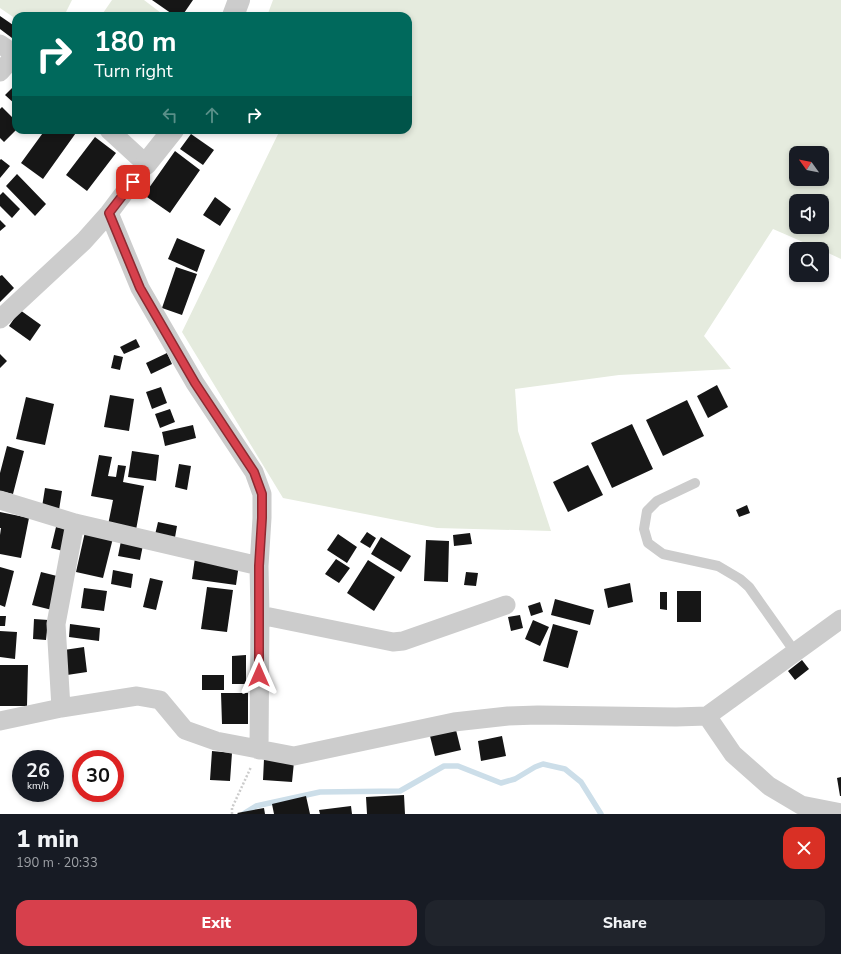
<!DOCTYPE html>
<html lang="en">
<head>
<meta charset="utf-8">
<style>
	:root { --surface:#171b24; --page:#20242c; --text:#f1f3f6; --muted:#9ea1a6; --accent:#d7404c }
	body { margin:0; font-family:"Nunito Sans",sans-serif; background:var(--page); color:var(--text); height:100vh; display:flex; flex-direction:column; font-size:15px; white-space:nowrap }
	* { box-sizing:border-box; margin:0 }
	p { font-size:13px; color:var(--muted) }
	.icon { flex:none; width:22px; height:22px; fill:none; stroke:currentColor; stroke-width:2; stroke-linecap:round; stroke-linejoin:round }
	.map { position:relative; height:814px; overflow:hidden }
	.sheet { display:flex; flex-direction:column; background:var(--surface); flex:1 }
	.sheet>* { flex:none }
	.guide { position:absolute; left:12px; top:12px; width:400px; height:122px; border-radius:12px; box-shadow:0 2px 6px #0003; background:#00695c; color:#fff; overflow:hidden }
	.needle { width:26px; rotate:303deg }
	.controls { position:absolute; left:789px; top:146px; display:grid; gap:8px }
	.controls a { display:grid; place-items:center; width:40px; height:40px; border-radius:8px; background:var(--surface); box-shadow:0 2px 6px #0003; font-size:20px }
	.speed { position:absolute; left:12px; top:750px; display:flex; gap:8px; font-size:20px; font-weight:700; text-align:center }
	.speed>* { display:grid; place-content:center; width:52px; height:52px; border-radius:50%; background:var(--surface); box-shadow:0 2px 6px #0003; line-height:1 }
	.speed small { font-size:10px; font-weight:400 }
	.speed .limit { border:6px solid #d22; background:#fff; color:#111 }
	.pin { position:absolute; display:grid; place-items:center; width:34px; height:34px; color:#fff; margin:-17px; border-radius:8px; box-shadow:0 2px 6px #0006 }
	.me { position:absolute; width:44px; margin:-22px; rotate:0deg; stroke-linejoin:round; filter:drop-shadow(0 0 3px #0008) }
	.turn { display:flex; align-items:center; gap:14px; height:84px; padding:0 16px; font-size:18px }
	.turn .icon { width:52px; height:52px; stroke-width:2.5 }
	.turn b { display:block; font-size:28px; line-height:34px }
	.lanes { display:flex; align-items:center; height:38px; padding:0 16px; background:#0003; justify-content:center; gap:20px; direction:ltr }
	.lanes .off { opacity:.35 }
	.round { display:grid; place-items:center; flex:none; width:42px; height:42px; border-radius:12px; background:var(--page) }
	.summary { display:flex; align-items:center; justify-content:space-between; height:68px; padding:0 16px }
	h1 { font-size:24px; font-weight:800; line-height:30px }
	.button { display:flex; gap:8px; margin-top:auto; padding:8px 16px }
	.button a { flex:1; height:46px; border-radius:12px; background:var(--accent); color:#fff; font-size:16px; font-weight:800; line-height:46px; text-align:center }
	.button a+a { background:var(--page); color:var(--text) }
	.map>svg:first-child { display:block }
	.green { fill:#e5ebde; fill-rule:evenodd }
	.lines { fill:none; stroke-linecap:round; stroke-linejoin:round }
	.stream { stroke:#ccdee9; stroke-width:5.5 }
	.building { fill:#161616 }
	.path { stroke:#ccc; stroke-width:2.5; stroke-dasharray:2 2; stroke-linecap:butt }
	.service { stroke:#ccc; stroke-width:10 }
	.minor { stroke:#ccc; stroke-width:19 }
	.tertiary { stroke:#ccc; stroke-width:22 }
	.route-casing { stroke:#8c2a31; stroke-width:10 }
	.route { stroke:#d7404c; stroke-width:7 }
</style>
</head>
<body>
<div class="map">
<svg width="841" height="814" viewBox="0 0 841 814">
	<rect width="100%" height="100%" fill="#fff"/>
	<path class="green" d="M 0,0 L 72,0 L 64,16 L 16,16 L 16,19 L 0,8 Z
		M 112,0 L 144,0 L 165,16 L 101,16 Z
		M 273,0 L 841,0 L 841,259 L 822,250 L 822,249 L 819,249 L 773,229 L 704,336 L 731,369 L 619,375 L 515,389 L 518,431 L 551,531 L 437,528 L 283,498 L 182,332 L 280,130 L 408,130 L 408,16 L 267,16 ZM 796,153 L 822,153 L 822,179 L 796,179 ZM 796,201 L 822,201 L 822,227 L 796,227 Z"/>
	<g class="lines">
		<path class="stream" d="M 243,814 L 256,806 L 320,792 L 400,791 L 444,766 L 458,766 L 501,783 L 515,779 L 535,767 L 543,764 L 565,769 L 581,782 L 601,814"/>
	</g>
	<path class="building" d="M 152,0 L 193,0 L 182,16 L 175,16 Z
		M 0,16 L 16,27 L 16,41 L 0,29 Z
		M 16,84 L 16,105 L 5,95 Z
		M 2,107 L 16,121 L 16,130 L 4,142 L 0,138 L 0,109 Z
		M 45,130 L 78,130 L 43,179 L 21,163 Z
		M 191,134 L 214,150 L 203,165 L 180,149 Z
		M 95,137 L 116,153 L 87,191 L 66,175 Z
		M 175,151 L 200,170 L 170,213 L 144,195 Z
		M 1,159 L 10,166 L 0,178 L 0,160 Z
		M 17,174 L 46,204 L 35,216 L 6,186 Z
		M 3,192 L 20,209 L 12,218 L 0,206 L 0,195 Z
		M 215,197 L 231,209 L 220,226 L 203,215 Z
		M 0,220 L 6,226 L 0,231 Z
		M 177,238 L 205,250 L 197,272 L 168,259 Z
		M 176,267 L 197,274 L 182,315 L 162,308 Z
		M 2,275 L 14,288 L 0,302 L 0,276 Z
		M 20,310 L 41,325 L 30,341 L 9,326 Z
		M 136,339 L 140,347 L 124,354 L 120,347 Z
		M 167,353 L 172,364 L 151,374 L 146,363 Z
		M 0,354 L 7,361 L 0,368 Z
		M 114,355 L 123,357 L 120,370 L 111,368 Z
		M 717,385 L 728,407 L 708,418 L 697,396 Z
		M 161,387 L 167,403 L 152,409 L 146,392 Z
		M 110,395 L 134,399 L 129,431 L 104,427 Z
		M 26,397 L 54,404 L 45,445 L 16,439 Z
		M 687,400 L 704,436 L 663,456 L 646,420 Z
		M 170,409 L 175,422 L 160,428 L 155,414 Z
		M 632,424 L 653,469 L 612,488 L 591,443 Z
		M 193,425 L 196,438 L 165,446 L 162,432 Z
		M 7,446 L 24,451 L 13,494 L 0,491 L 0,473 Z
		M 132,451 L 159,455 L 156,481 L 128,477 Z
		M 99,455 L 112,457 L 108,476 L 116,477 L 118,465 L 126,466 L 123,482 L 144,486 L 136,530 L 108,525 L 113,500 L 91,496 Z
		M 179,464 L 191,466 L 187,490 L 175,487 Z
		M 588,465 L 603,495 L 568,512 L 553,482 Z
		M 45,488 L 62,491 L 59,510 L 42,507 Z
		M 747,505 L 750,513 L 739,517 L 736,510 Z
		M 0,512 L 29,518 L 21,558 L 0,554 L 0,535 L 1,528 L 0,528 Z
		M 158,522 L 177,526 L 174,543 L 154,539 Z
		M 56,527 L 68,529 L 63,551 L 51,548 Z
		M 85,532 L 113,538 L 103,578 L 76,572 Z
		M 367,532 L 376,538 L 370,548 L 360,542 Z
		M 470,533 L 472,544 L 454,546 L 453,535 Z
		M 338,534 L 357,547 L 347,563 L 327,550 Z
		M 381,537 L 411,556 L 401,572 L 371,554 Z
		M 426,540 L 449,541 L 448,582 L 424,581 Z
		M 121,541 L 143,545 L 140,560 L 118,556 Z
		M 195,558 L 239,564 L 236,585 L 192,579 Z
		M 336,559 L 350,568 L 339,583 L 325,574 Z
		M 368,560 L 395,577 L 374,611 L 347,593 Z
		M 0,567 L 14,571 L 5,607 L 0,605 Z
		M 113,570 L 133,574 L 131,588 L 111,584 Z
		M 41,572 L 61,577 L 52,610 L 32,605 Z
		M 466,572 L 478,573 L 476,586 L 464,585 Z
		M 150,578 L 163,581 L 156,610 L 143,607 Z
		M 630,583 L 633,602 L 608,608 L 604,589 Z
		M 207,587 L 233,590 L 227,632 L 201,629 Z
		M 84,588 L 107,591 L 104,611 L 81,608 Z
		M 677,591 L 701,591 L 701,622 L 677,622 Z
		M 660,592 L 667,592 L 667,610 L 660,609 Z
		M 555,599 L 594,610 L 590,625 L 551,615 Z
		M 540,602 L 543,612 L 531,616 L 528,606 Z
		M 520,615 L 523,628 L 511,631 L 508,617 Z
		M 0,616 L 6,616 L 5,626 L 0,626 Z
		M 34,619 L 48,620 L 46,640 L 33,639 Z
		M 533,620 L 549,627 L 540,646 L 525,639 Z
		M 70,624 L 100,628 L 99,641 L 69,637 Z
		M 553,624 L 578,631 L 568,668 L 543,661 Z
		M 0,631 L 17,632 L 15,659 L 0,657 Z
		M 84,647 L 87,672 L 67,675 L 64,650 Z
		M 246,655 L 246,684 L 232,684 L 232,656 Z
		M 802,660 L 809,669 L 795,680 L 788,671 Z
		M 0,665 L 28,665 L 27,706 L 0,706 Z
		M 202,675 L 224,675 L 224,690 L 202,690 Z
		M 221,693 L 248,693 L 248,724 L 222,724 Z
		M 456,730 L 461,750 L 435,756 L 430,736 Z
		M 502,736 L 506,756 L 481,761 L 478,741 Z
		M 212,751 L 232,753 L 230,781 L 210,780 Z
		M 264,759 L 294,762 L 292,782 L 263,780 Z
		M 841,777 L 841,796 L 840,796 L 837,778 Z
		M 404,795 L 405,814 L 367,814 L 366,797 Z
		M 306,796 L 310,814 L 274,814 L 272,804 Z
		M 351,806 L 352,814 L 320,814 L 319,810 Z
		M 264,808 L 265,814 L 238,814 L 237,813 Z"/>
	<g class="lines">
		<path class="path" d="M 232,814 L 232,808 L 251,767"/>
		<path class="service" d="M 695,483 L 657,501 L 647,511 L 644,529 L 648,543 L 663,554 L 718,566 L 740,579 L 749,587 L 795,652"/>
		<path class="minor" d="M 0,44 L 16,55
			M 0,72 L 15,55
			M 109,213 L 140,288 L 195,383 L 254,472 L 262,494 L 262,518 L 259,566 L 260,615 L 259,750
			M 0,319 L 84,241 L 109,213 L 146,164 L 109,130
			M 0,500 L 75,523 L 259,566
			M 260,615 L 393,642 L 403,641 L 506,605
			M 61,708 L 56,624 L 75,523
			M 707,716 L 733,754 L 769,786 L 801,805 L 841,813
			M 0,721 L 61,708 L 137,696 L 160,700 L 185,730 L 216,741 L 294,756 L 454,722 L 508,716 L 538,715 L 676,717 L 707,716 L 841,619"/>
		<path class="tertiary" d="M 233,16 L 239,0
			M 146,164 L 173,130"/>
	</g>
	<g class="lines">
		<defs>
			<path id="route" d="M 133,182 L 109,213 L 140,288 L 195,383 L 254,472 L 262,494 L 262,518 L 259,566 L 259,675"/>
		</defs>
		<use href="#route" class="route-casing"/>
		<use href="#route" class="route"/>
	</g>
</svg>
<div class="controls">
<a><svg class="needle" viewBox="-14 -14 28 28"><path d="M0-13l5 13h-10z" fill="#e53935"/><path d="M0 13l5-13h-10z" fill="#9ea1a6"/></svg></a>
<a><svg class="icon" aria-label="sound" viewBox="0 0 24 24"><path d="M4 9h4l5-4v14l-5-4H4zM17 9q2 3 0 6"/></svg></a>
<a><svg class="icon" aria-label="search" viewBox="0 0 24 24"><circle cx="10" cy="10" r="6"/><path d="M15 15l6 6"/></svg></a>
</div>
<div class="speed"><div>26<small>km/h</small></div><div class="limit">30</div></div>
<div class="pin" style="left:133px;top:182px;background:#d93025"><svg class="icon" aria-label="arrive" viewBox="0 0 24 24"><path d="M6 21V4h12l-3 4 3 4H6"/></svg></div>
<svg class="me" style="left:259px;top:675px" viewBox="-20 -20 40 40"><path d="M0-17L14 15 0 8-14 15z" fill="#d7404c" stroke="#fff" stroke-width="4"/></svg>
<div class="guide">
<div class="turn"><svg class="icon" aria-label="right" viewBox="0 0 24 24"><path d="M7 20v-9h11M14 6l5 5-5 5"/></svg><div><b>180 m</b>Turn right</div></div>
<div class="lanes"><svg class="icon off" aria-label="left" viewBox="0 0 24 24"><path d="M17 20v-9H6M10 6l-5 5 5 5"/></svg><svg class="icon off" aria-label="ahead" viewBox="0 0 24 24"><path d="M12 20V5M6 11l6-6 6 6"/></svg><svg class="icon" aria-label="right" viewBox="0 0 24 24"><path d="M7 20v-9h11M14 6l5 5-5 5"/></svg></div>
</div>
</div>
<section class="sheet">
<div class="summary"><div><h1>1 min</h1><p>190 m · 20:33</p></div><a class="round" style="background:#d93025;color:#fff"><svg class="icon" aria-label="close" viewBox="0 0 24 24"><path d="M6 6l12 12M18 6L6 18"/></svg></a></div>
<div class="button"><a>Exit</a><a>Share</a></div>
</section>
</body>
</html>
